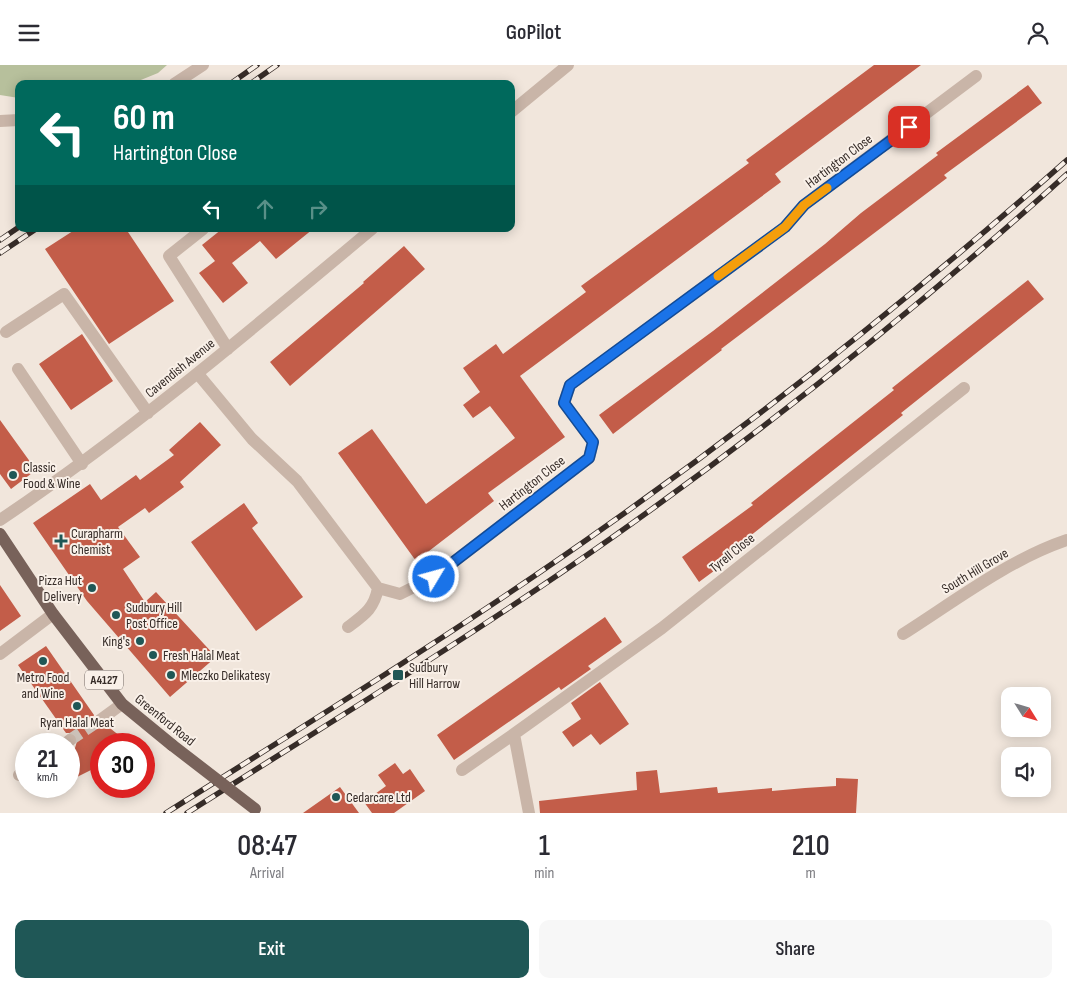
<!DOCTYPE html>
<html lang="en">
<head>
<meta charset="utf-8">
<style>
	:root { --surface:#fff; --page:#f7f7f7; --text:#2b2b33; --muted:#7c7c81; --accent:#1f5756 }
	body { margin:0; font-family:"Sofia Sans Condensed",sans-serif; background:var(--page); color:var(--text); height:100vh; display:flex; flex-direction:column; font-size:19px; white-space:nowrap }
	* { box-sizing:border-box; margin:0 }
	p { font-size:16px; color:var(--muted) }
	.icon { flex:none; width:28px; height:28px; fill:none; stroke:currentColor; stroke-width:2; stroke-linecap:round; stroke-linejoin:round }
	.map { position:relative; height:748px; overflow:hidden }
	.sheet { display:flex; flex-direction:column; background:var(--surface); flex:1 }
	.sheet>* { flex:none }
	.banner { position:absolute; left:15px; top:15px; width:500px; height:152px; border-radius:10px; box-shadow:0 2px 12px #0003; background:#00695c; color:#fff; overflow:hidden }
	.needle { width:32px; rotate:127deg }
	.tools { position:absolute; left:1001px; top:622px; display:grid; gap:10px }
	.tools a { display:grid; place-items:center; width:50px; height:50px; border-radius:10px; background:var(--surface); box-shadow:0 2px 12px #0003; font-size:25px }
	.speed { position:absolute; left:15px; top:668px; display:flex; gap:10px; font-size:25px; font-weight:700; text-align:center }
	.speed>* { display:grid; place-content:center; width:65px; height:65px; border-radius:50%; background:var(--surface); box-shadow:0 2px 12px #0003; line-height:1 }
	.speed small { font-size:12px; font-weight:400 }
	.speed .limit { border:8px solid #d22; background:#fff; color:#111 }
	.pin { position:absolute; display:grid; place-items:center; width:42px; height:42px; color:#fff; margin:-21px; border-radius:10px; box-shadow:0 2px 8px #0006 }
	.me { position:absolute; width:55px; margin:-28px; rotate:53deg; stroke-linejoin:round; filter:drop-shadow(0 0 4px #0008) }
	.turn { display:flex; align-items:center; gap:18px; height:105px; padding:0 15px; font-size:22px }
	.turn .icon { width:65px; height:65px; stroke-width:2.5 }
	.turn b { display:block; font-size:35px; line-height:42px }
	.lanes { display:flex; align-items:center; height:48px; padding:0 15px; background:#0003; justify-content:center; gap:25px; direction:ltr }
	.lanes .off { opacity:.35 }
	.eta { display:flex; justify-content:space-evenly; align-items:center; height:85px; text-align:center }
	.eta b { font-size:30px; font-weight:600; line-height:35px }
	.cta { display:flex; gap:10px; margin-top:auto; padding:10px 15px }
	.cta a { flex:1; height:58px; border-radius:10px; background:var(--accent); color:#fff; font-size:20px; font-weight:600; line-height:58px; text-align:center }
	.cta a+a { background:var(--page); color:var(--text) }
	header { display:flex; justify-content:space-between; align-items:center; height:65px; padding:0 15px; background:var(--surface); font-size:22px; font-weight:600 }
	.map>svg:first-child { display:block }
	.green { fill:#b7c09c }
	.building { fill:#c35d49 }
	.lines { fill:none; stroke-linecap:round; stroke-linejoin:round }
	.minor-tunnel { stroke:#ccc1b8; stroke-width:12; stroke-dasharray:12 6; stroke-linecap:butt }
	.minor { stroke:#c9b5a8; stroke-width:12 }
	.major { stroke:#78625a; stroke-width:12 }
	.rail-casing { stroke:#362c28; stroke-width:5.5 }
	.rail { stroke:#f9f0e8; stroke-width:4; stroke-dasharray:11; stroke-linecap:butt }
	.major-bridge { stroke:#78625a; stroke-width:12 }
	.route-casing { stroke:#114b97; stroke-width:12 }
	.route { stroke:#1a73e8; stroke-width:9 }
	.slow { stroke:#f59e0b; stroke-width:9 }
	.poi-dot { fill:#1f5756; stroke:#f9f0e8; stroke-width:2 }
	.labels { text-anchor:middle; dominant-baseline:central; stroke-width:4; stroke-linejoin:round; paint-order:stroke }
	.shield { fill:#f9f0e8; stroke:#706762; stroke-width:1 }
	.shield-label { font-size:12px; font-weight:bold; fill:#362c28 }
	.street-label { font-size:14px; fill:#362c28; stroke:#f9f0e8 }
	.poi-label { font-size:14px; fill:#362c28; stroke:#f9f0e8; text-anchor:start }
</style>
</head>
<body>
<header><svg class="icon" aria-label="menu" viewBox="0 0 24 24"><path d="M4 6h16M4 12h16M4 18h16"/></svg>GoPilot<svg class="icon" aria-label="person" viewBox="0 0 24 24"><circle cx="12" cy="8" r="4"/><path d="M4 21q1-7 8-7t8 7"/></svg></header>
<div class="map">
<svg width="1067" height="748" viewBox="0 0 1067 748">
	<rect width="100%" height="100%" fill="#f1e6dc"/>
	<path class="green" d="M 0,0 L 167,0 L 158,8 L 131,19 L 19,19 L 19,33 L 0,30 Z"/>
	<path class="building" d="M 874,0 L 921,0 L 775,109 L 781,117 L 520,311 L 565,372 L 488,428 L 494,436 L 416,496 L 338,388 L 372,364 L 426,439 L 515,373 L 490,341 L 473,353 L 463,340 L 480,327 L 463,303 L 496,279 L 503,289 L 586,227 L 581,221 L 749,98 L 746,95 Z
		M 1028,20 L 1042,38 L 944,110 L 947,113 L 721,284 L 722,285 L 613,369 L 599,350 L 713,266 L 825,179 L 861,148 L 938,90 L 936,88 Z
		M 76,164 L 126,164 L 174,236 L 109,279 L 45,184 Z
		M 222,164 L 313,164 L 276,194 L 260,176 L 232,198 L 248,218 L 223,238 L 199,208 L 215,196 L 202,180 Z
		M 404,181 L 425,204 L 290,321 L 270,297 L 364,218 L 363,217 Z
		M 1028,215 L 1044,234 L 901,348 L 903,350 L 745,475 L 749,480 L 699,517 L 682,492 L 753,440 L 751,438 L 894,325 L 892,323 Z
		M 82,269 L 113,316 L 71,345 L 39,299 Z
		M 0,355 L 36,405 L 11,424 L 0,409 Z
		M 200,357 L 221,380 L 180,417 L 184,422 L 149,448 L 145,443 L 118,462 L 140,492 L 123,504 L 145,537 L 156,527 L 216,592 L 170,632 L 87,536 L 33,458 L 90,419 L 101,435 L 136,410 L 140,415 L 174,390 L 169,385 Z
		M 244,438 L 258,458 L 252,463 L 303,532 L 256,566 L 191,477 Z
		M 0,520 L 21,551 L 0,566 Z
		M 605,552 L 622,577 L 588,601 L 591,604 L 561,625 L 559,622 L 454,695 L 437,670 Z
		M 46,581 L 94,650 L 92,655 L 94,660 L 100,663 L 106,660 L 130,679 L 101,679 L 101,700 L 69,716 L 69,688 L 75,683 L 78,673 L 73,668 L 66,668 L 18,600 Z
		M 600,617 L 629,659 L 600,680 L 591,669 L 573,682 L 562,667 L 581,654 L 571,638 Z
		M 395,698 L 403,709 L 410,704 L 425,726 L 394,748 L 372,748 L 364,737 L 386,721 L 378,710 Z
		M 657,705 L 660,728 L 717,722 L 718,728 L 772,723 L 772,726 L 805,723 L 836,721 L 836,713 L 858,714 L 856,748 L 540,748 L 539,736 L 637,725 L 636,707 Z
		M 340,722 L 359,748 L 303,748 Z"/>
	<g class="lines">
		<path class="minor-tunnel" d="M 70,675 L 100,655"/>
		<path class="minor" d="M 174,19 L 203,0
			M 511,47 L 568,0
			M 0,56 L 19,55
			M 203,164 L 169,191 L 228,284
			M 6,267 L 64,229 L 148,348
			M 18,304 L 82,399
			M 198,309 L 252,374 L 297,416 L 378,523 L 400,529 L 434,512 L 589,393 L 593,377 L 564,338 L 570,320 L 785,162 L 804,140 L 976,11
			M 0,455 C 131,367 251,265 372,164
			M 348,562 C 364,550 374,544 378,523
			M 903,569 C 955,536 1008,495 1067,475
			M 0,589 L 53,549
			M 100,655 L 122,639
			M 65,679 L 70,675
			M 462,705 L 514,669
			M 19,710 L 26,705
			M 529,748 L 514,669 L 662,563 L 964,323"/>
		<path class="major" d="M 0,469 L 53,549 L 122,639 L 172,680"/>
		<defs>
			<path id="rail" d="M 230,19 L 257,0
				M 250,19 L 277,0
				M 0,175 L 19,162
				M 0,188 L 36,164
				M 166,748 C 313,655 461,564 602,464 C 764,350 919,226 1067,95
				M 187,748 C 329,658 472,571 610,474 C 767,363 924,238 1067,109"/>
		</defs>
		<use href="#rail" class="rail-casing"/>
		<use href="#rail" class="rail"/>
		<path class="major-bridge" d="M 172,680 L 255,744"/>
	</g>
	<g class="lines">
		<defs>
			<path id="route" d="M 434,512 L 589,393 L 593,377 L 564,338 L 570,320 L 785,162 L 804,140 L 909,62"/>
		</defs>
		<use href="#route" class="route-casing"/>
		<use href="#route" class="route"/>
		<path class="slow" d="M 718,211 L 785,162 L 804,140 L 827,123"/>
	</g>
	<g class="poi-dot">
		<circle cx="13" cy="410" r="5"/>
		<path d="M58.5 468.5h5v5h5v5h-5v5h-5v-5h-5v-5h5z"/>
		<circle cx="92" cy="523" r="5"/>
		<circle cx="116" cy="550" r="5"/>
		<circle cx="140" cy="576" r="5"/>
		<circle cx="153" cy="590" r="5"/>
		<circle cx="43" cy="596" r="5"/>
		<circle cx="171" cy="610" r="5"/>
		<rect x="392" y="604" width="12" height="12" rx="2.5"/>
		<circle cx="77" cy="641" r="5"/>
		<circle cx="336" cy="732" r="5"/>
	</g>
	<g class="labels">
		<rect class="shield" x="85" y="605.5" width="38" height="19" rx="4"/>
		<g class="shield-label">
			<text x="104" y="615">A4127</text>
		</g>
		<g class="street-label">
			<text transform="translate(839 96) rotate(-37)">Hartington Close</text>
			<text transform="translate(180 303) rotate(-39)">Cavendish Avenue</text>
			<text transform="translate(532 418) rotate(-38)">Hartington Close</text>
			<text transform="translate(732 488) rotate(-39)">Tyrell Close</text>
			<text transform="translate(975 506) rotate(-31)">South Hill Grove</text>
			<text transform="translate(165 655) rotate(39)">Greenford Road</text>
		</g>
		<g class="poi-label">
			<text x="23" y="402">Classic<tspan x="23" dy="16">Food &amp; Wine</tspan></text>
			<text x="71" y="468">Curapharm<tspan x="71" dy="16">Chemist</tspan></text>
			<text x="82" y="515" text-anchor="end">Pizza Hut<tspan x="82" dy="16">Delivery</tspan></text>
			<text x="126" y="542">Sudbury Hill<tspan x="126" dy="16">Post Office</tspan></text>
			<text x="130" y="576" text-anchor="end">King's</text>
			<text x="163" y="590">Fresh Halal Meat</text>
			<text x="409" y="602">Sudbury<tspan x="409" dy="16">Hill Harrow</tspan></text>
			<text x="181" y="610">Mleczko Delikatesy</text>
			<text x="43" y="612" text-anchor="middle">Metro Food<tspan x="43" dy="16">and Wine</tspan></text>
			<text x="77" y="657" text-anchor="middle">Ryan Halal Meat</text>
			<text x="346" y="732">Cedarcare Ltd</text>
		</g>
	</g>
</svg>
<div class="tools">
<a><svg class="needle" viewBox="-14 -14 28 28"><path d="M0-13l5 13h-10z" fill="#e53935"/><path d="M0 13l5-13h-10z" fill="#7c7c81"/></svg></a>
<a><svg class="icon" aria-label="sound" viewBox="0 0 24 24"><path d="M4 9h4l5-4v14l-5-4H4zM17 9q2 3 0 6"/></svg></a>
</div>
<div class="speed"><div>21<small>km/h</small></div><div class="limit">30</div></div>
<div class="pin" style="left:909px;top:62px;background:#d93025"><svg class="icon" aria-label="arrive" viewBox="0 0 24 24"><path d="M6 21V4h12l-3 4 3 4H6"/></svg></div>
<svg class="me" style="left:434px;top:512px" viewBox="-20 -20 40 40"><circle r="17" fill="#1a73e8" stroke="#fff" stroke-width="3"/><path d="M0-11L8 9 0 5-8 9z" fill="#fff"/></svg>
<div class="banner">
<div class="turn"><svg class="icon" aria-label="left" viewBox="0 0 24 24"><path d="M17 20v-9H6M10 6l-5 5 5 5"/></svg><div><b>60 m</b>Hartington Close</div></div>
<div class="lanes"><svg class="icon" aria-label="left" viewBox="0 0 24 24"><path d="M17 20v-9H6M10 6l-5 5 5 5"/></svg><svg class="icon off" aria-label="ahead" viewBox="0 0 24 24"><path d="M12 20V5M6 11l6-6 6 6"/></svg><svg class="icon off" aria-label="right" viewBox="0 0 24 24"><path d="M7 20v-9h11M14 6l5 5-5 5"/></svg></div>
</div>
</div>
<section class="sheet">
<div class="eta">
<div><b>08:47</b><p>Arrival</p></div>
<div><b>1</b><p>min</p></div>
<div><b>210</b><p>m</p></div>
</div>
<div class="cta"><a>Exit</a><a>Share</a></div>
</section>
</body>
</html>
